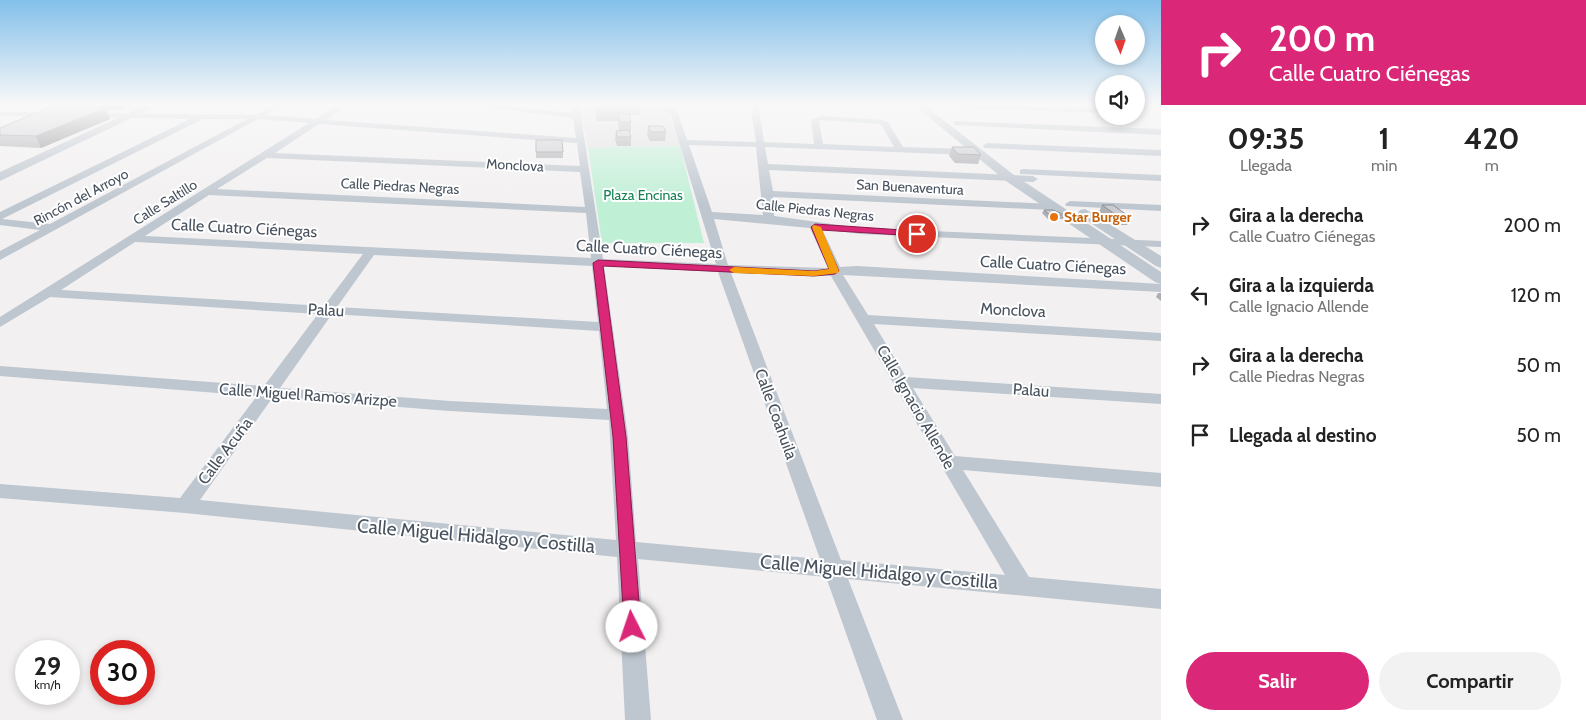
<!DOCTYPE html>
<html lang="es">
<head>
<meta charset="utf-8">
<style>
	:root { --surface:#fff; --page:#f2f2f2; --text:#222; --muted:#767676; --accent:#db2777 }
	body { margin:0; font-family:Cabin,sans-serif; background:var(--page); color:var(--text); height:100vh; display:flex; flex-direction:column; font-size:19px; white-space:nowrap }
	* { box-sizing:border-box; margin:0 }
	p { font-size:16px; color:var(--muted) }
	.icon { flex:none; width:28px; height:28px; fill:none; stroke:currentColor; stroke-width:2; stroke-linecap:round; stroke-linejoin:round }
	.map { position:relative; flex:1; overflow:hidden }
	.side { display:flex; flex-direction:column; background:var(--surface); width:425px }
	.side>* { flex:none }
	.top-card { background:#db2777; color:#fff; overflow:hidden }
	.needle { width:32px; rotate:178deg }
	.tools { position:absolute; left:1095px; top:15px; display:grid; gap:10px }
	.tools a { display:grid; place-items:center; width:50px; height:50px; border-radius:50%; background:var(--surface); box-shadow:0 2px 8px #0003; font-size:25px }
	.speed { position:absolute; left:15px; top:640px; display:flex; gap:10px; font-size:25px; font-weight:700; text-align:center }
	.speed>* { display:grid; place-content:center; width:65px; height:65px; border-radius:50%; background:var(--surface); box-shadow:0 2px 8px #0003; line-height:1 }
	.speed small { font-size:12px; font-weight:400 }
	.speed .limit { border:8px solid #d22; background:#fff; color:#111 }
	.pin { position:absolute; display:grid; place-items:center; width:42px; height:42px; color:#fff; margin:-21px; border:2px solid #fff; border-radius:50%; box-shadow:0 1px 5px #0007 }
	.me { position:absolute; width:55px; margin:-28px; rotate:356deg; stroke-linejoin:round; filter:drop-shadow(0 0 4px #0008) }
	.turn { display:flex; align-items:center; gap:18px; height:105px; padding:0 25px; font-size:22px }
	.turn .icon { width:65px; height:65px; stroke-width:2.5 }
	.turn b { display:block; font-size:35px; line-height:42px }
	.eta { display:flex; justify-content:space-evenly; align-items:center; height:85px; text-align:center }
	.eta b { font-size:30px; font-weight:800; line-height:35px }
	.primary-button { display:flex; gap:10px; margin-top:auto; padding:10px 25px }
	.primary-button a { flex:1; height:58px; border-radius:30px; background:var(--accent); color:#fff; font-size:20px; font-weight:800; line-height:58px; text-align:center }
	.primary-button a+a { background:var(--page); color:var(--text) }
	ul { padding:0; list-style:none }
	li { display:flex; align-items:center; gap:15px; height:70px; padding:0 25px }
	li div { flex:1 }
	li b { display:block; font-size:19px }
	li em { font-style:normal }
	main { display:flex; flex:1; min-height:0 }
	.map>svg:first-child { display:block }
	.education { fill:#e3e1e2 }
	.green { fill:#bfefd5 }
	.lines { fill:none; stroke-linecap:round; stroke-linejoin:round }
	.minor { fill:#bec6cf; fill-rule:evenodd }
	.tertiary { fill:#bec6cf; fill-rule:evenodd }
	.wall { fill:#aeafb5 }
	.shaded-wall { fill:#8d8f93 }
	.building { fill:#caccd2; stroke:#8d8f93 }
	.route { fill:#db2777; stroke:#8e194d }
	.slow { fill:#f59e0b }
	.food-dot { fill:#e8710a; stroke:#fff; stroke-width:2 }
	.labels { text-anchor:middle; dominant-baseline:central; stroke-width:4; stroke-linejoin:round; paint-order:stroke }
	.far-street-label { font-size:14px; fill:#48525e; stroke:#fff }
	.far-park-label { font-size:14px; fill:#178053; stroke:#fff }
	.far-food-label { font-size:14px; font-weight:bold; fill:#c56008; stroke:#fff; text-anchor:start }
	.street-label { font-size:16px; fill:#48525e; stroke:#fff }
	.near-street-label { font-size:19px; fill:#48525e; stroke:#fff }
</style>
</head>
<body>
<main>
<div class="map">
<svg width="1161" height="720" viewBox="0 0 1161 720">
	<rect width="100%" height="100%" fill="#f2f0f0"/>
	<path class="education" d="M 579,104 L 613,104 L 663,112 L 669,115 L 680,146 L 588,148 Z"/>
	<path class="green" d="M 680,146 L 704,243 L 602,243 L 588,148 Z"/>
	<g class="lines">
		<path class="minor" d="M 275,104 L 285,104 L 266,115 L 316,119 L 339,104 L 349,104 L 326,120 L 576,138 L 573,118 L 461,104 L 490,104 L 572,113 L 571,104 L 579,104 L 603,259 L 716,264 L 670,113 L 619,104 L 669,108 L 667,104 L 675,104 L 687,140 L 756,142 L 750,104 L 758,104 L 764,142 L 814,144 L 811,120 L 821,116 L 883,120 L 888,122 L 903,147 L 970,149 L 974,152 L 970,155 L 765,147 L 768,164 L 1033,176 L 1038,179 L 1033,182 L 769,170 L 773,191 L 1052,204 L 1057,207 L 1052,210 L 773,197 L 774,216 L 860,228 L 1161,241 L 1161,247 L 860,234 L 822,229 L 840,267 L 857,266 L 1161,284 L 1161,292 L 843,275 L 868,315 L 1161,333 L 1161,341 L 874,324 L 906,377 L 1161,394 L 1161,404 L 913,388 L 955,456 L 1161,473 L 1161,487 L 963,470 L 1029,577 L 1161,589 L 1161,609 L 848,579 L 903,720 L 877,720 L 826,577 L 638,559 L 651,720 L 625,720 L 617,557 L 185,513 L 0,498 L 0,484 L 180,498 L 257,396 L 0,376 L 0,366 L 264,386 L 318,314 L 50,297 L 0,327 L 0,317 L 309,123 L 258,119 L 0,260 L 0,251 L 40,230 L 0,225 L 0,212 L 190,119 L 89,117 L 85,115 L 86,113 L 256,115 ZM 203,119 L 247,119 L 50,224 L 2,219 ZM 822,120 L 879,124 L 882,126 L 894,147 L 823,144 L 819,121 ZM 319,124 L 577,143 L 580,166 L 275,153 ZM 689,145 L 756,147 L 763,215 L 712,212 ZM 267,158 L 580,172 L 585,207 L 217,189 ZM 209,195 L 586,213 L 591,258 L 145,236 ZM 714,219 L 810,228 L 828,268 L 728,265 ZM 135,242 L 363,254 L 324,306 L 61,290 ZM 374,255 L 592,266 L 598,322 L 337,307 ZM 604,266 L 718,272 L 820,559 L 636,542 L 628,437 ZM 731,273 L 831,276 L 1005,575 L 841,560 ZM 332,314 L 599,331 L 607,409 L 450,401 L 280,388 ZM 273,397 L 450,411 L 609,420 L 616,540 L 200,500 Z
			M 981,104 L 1104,109 L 1104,113 L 932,107 L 928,105 Z
			M 0,112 L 53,112 L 57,114 L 53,116 L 0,116 Z
			M 954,121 L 1161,129 L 1161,135 L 957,125 L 954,125 Z
			M 987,143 L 1161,150 L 1161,156 L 984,148 L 983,146 Z
			M 1023,169 L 1161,175 L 1161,181 L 1020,174 L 1020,170 Z
			M 1070,201 L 1161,205 L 1161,211 L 1066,206 L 1065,204 Z"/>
		<path class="tertiary" d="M 148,104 L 161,104 L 0,181 L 0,172 Z
			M 913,104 L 923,104 L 1014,175 L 1161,272 L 1161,284 L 1155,282 L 1006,181 Z
			M 1085,209 L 1161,256 L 1161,268 L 1156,266 L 1080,216 L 1078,213 L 1080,210 Z"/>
	</g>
	<path class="wall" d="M 596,104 L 639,104 L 640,107 L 639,115 L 629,115 L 631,122 L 631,131 L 629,131 L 631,137 L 631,146 L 617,146 L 615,139 L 616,131 L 619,131 L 618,121 L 596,121 Z
		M 127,105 L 121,109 L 106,110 L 110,119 L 41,148 L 0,146 L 0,128 L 90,108 Z
		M 648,126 L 666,132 L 665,141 L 650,141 L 647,135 Z
		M 952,147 L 981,155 L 978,164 L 955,163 L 949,156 Z
		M 536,152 L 563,152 L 563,158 L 536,158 Z
		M 1102,205 L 1131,218 L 1127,225 L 1115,225 L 1099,212 Z
		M 1044,210 L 1065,215 L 1064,219 L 1048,219 L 1042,213 Z
		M 1158,293 L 1161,293 L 1161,301 L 1156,297 Z"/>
	<path class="shaded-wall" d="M 109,104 L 126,104 L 127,105 L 121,109 L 106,110 L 110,119 L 41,148 L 36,136 L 92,112 L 90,106 Z"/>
	<path class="building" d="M 93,104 L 109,104 L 90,106 Z
		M 596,104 L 639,104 L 640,107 L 597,107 Z
		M 48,108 L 105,108 L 36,136 L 0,135 L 0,128 Z
		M 622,109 L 622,112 L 596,112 L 596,110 Z
		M 618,114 L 629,114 L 631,122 L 620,122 Z
		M 648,126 L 663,126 L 666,132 L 650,132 Z
		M 629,130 L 631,137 L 617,137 L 616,131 Z
		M 536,140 L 562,140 L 563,152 L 536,152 Z
		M 952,147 L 974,147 L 981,155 L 958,154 Z
		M 1102,205 L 1113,205 L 1131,218 L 1119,217 Z
		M 1044,210 L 1053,210 L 1065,215 L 1050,215 Z"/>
	<linearGradient id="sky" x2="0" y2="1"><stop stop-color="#83c0ea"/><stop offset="0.51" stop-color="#f9f8f8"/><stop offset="1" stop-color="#f9f8f8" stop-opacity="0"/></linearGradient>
	<rect width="1161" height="205" fill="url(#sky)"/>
	<path class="route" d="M 815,224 L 917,231 L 922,234 L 917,236 L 821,230 L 839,271 L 835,274 L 814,276 L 603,266 L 626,437 L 641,627 L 638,633 L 632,635 L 626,633 L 624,627 L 613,437 L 593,263 L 598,260 L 814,271 L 829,269 L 811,227 Z"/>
	<path class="slow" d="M 814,225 L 821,227 L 839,271 L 838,273 L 814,276 L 734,273 L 729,270 L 734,267 L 814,271 L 829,269 L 812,227 Z"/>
	<circle class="food-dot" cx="1054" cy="217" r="5"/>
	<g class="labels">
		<g class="far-street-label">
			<text transform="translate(515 165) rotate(3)">Monclova</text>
			<text transform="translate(400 186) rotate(3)">Calle Piedras Negras</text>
			<text transform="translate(910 187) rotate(3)">San Buenaventura</text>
			<text transform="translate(81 197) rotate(-28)">Rincón del Arroyo</text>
			<text transform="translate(165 202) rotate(-32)">Calle Saltillo</text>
			<text transform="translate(815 210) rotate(6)">Calle Piedras Negras</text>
		</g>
		<g class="far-park-label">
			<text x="643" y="195">Plaza Encinas</text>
		</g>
		<g class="far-food-label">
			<text x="1064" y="217">Star Burger</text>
		</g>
		<g class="street-label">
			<text transform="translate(244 228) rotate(3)">Calle Cuatro Ciénegas</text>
			<text transform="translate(649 249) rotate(3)">Calle Cuatro Ciénegas</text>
			<text transform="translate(1053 265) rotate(3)">Calle Cuatro Ciénegas</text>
			<text transform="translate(326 310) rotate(3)">Palau</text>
			<text transform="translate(1013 310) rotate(3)">Monclova</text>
			<text transform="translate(1031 390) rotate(4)">Palau</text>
			<text transform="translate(308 395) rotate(4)">Calle Miguel Ramos Arizpe</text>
			<text transform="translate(916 407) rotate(60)">Calle Ignacio Allende</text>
			<text transform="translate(776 414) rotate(70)">Calle Coahuila</text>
			<text transform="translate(225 451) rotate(-53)">Calle Acuña</text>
		</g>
		<g class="near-street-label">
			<text transform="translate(476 536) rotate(5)">Calle Miguel Hidalgo y Costilla</text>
			<text transform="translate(879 572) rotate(5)">Calle Miguel Hidalgo y Costilla</text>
		</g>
	</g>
</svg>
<div class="tools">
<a><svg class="needle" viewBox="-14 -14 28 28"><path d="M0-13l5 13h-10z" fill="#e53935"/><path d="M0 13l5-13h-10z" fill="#767676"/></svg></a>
<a><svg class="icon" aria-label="sound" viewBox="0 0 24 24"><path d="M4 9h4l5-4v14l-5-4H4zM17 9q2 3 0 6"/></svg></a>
</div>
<div class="speed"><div>29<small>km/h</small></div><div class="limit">30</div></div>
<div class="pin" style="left:917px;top:234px;background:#d93025"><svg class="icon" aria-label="arrive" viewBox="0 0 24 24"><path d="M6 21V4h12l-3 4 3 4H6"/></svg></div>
<svg class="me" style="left:632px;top:627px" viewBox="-20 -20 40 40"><circle r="19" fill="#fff"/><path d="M0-13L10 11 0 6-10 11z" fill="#db2777"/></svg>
</div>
<section class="side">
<div class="top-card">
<div class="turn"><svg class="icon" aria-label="right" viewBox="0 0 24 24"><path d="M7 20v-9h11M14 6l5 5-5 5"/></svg><div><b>200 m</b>Calle Cuatro Ciénegas</div></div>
</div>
<div class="eta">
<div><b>09:35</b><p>Llegada</p></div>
<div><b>1</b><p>min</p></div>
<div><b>420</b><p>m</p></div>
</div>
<ul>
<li><svg class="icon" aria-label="right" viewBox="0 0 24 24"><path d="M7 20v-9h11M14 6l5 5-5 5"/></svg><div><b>Gira a la derecha</b><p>Calle Cuatro Ciénegas</p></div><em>200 m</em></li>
<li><svg class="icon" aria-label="left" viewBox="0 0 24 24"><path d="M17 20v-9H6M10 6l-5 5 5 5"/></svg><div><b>Gira a la izquierda</b><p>Calle Ignacio Allende</p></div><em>120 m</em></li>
<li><svg class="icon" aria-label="right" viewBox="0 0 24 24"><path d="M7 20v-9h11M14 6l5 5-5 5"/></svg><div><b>Gira a la derecha</b><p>Calle Piedras Negras</p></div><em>50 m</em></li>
<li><svg class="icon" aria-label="arrive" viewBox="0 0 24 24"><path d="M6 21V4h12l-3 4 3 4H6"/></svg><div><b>Llegada al destino</b></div><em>50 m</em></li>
</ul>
<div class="primary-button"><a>Salir</a><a>Compartir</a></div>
</section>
</main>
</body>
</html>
